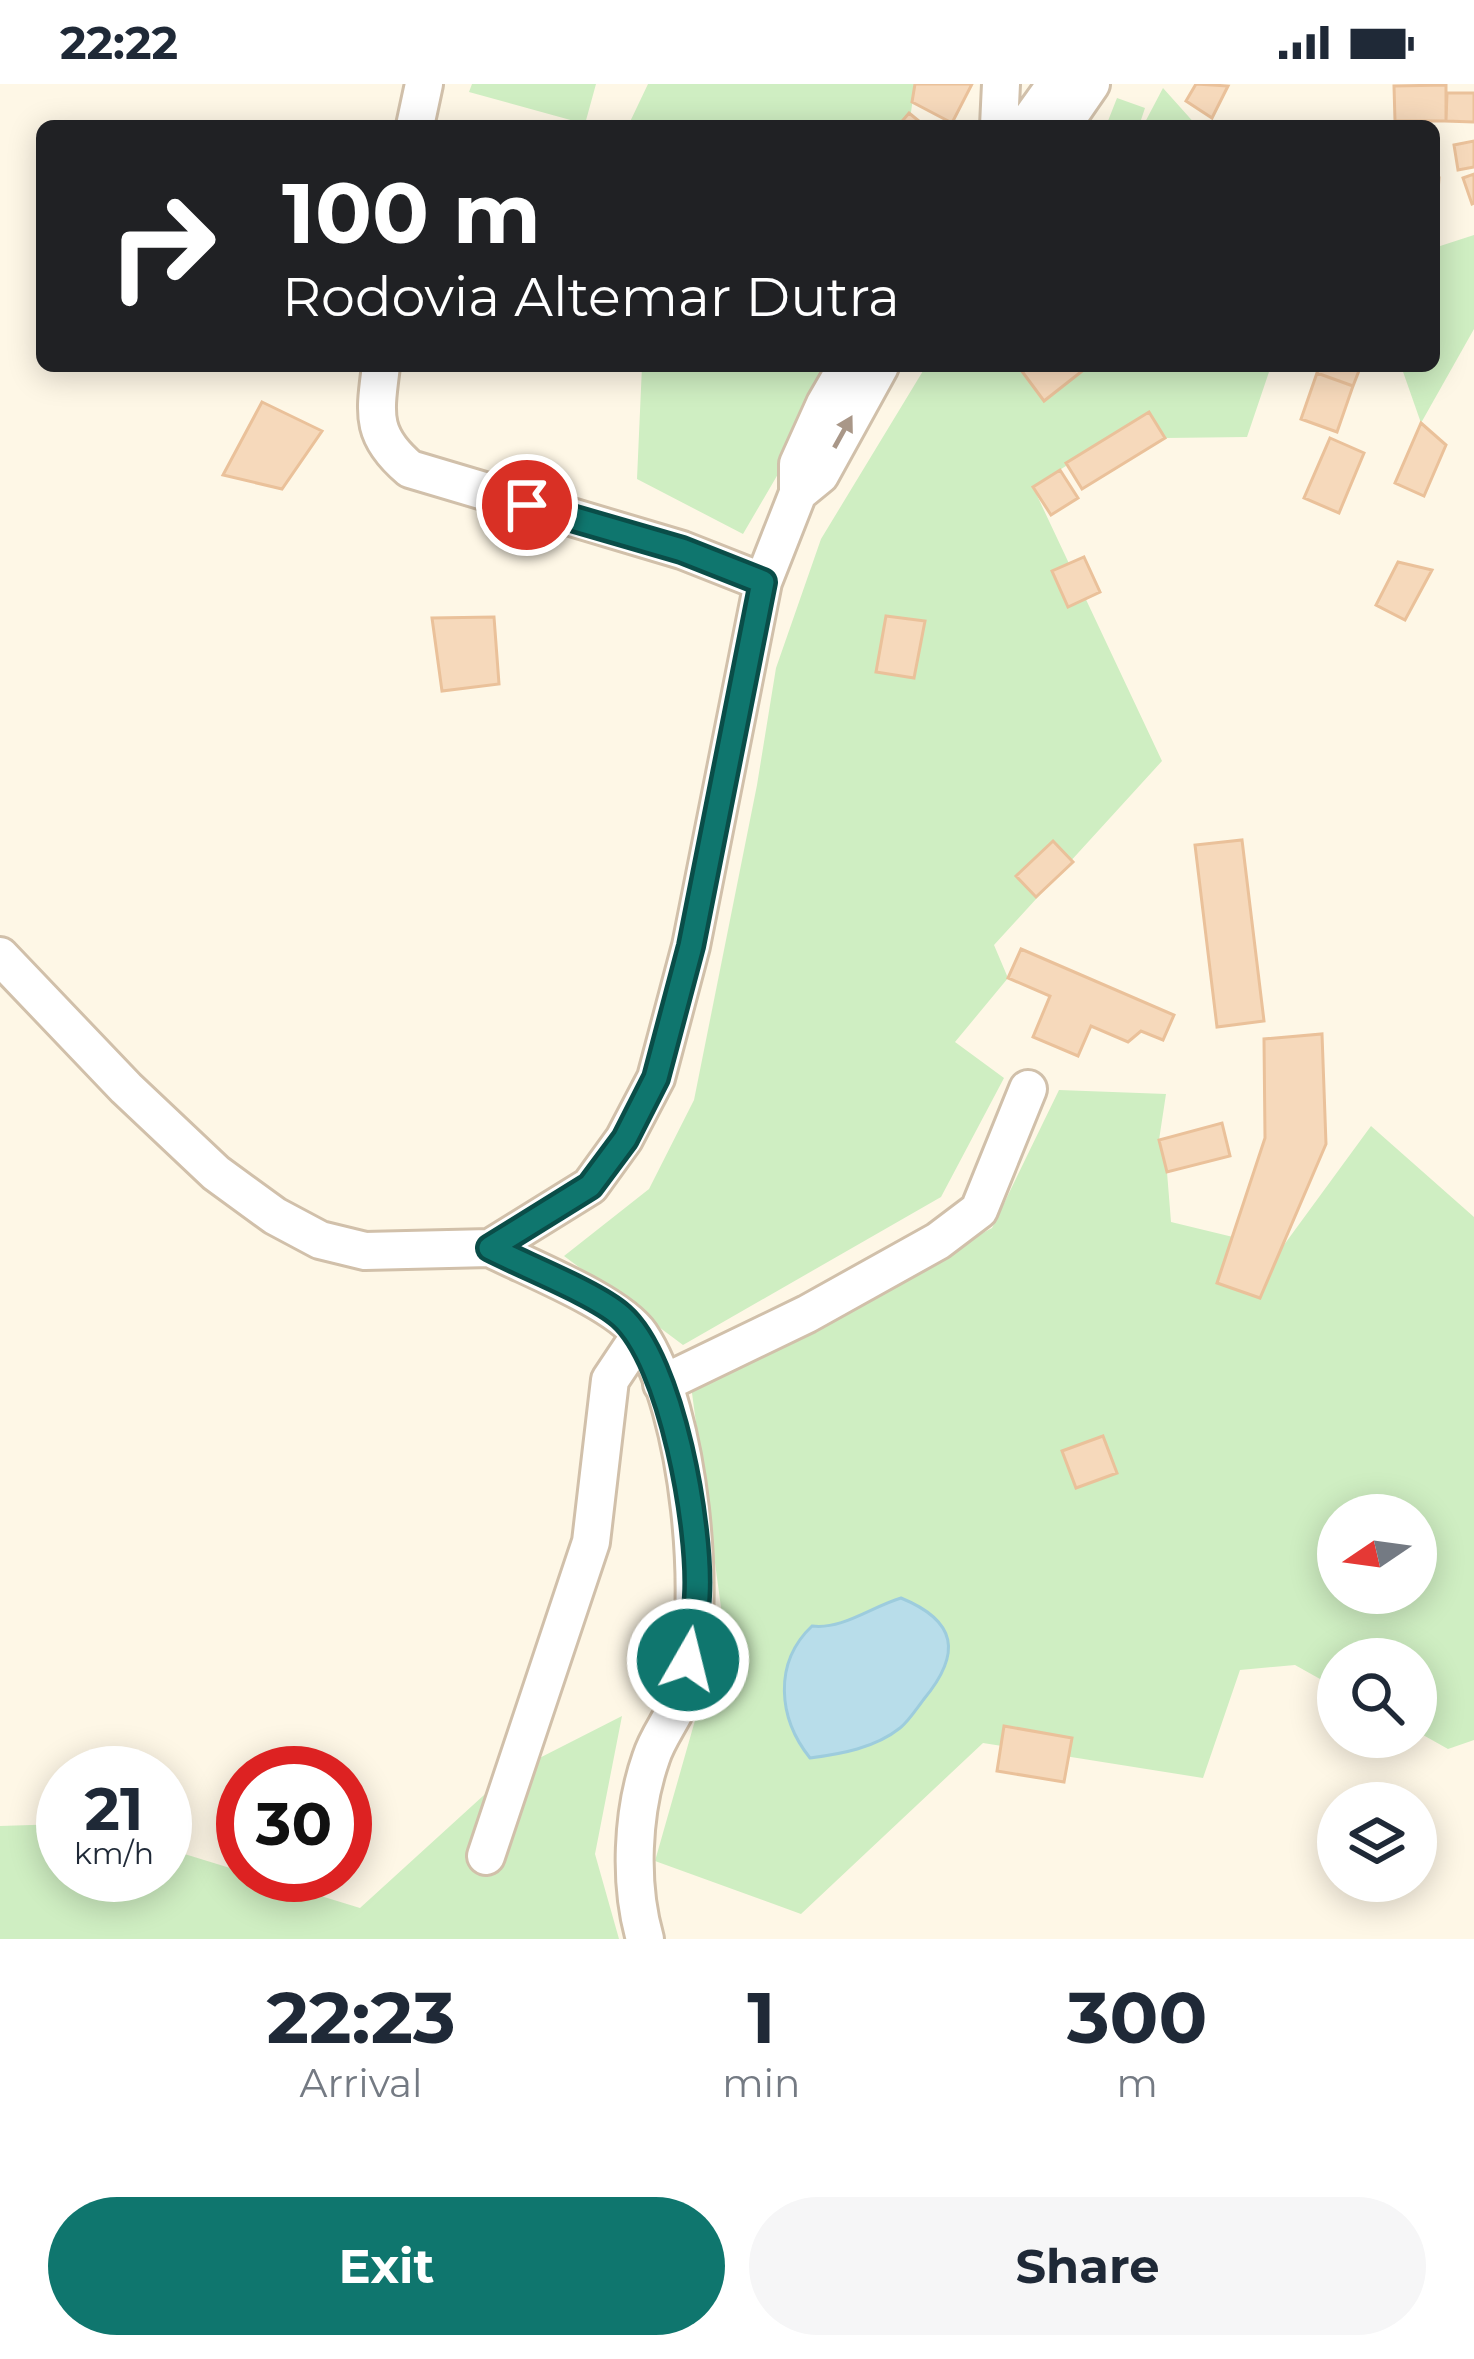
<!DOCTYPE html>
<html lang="en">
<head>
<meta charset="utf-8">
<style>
	:root { --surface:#fff; --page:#f6f6f7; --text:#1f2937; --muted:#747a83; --accent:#0f766e }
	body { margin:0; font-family:Montserrat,sans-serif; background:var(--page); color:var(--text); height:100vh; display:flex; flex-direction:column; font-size:45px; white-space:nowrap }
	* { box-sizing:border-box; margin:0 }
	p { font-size:39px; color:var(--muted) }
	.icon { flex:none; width:66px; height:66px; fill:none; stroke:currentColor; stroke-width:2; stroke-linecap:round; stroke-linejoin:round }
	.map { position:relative; height:1855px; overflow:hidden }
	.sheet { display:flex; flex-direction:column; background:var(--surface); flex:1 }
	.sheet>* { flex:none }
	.banner { position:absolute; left:36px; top:36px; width:1404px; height:252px; border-radius:18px; box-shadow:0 6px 30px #0003; background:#202124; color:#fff; overflow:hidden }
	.needle { width:78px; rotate:257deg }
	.controls { position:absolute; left:1317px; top:1410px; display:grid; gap:24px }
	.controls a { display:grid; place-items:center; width:120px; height:120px; border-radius:50%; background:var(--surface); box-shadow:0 6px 30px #0003; font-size:60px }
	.speed { position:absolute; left:36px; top:1662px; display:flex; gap:24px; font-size:60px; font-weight:700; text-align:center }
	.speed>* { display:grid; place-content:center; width:156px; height:156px; border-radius:50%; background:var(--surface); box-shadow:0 6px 30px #0003; line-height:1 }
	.speed small { font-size:30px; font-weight:400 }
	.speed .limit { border:18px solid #d22; background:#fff; color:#111 }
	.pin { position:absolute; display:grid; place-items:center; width:102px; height:102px; color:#fff; margin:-51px; border:6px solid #fff; border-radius:50%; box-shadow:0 3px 12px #0007 }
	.me { position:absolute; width:132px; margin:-66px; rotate:8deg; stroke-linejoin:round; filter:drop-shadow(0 0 9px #0008) }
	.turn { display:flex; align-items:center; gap:42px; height:252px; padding:0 48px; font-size:54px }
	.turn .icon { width:156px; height:156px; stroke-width:2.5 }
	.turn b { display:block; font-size:84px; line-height:102px }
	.eta { display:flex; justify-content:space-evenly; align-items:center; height:204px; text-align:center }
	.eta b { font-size:72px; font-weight:700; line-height:84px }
	.button { display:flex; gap:24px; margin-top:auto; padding:24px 48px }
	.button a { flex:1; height:138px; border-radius:72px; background:var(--accent); color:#fff; font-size:48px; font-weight:700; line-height:138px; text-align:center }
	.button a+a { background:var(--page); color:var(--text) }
	.status { display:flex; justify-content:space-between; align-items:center; height:84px; padding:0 60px; background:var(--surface); direction:ltr }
	.status svg { height:33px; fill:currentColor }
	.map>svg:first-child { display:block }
	.green { fill:#cfeec2; fill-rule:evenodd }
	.water { fill:#b8ddea; stroke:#9dccdd; stroke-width:3 }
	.building { fill:#f6d9bb; stroke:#eac19a; stroke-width:3 }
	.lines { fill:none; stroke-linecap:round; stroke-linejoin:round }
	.minor-casing { stroke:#d1c0aa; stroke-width:42 }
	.minor { stroke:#fff; stroke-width:36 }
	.oneway { fill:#a99788 }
	.route-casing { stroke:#0a4d48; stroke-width:30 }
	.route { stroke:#0f766e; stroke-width:21 }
</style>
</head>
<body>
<div class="status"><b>22:22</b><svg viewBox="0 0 49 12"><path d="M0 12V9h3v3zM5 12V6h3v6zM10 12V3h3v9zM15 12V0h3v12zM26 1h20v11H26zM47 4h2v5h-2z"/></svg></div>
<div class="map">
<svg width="1474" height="1855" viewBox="0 0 1474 1855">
	<rect width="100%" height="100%" fill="#fef7e6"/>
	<path class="green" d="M 472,0 L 596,0 L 585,40 L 469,8 Z
		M 648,0 L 915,0 L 909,42 L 628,42 Z
		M 1163,4 L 1197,42 L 1143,42 Z
		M 1117,14 L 1145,24 L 1139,42 L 1106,42 Z
		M 1474,151 L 1474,245 L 1421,339 L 1401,282 L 1434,282 L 1434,164 Z
		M 642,282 L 841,282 L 743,450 L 637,395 Z
		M 926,282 L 1271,282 L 1247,353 L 1165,354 L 1149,329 L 1033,403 L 1162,677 L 994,861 L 1008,894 L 955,958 L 1004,994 L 941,1113 L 683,1261 L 564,1172 L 649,1105 L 694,1016 L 757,701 L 776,584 L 821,455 Z
		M 1059,1006 L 1166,1010 L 1159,1056 L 1167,1088 L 1171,1138 L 1233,1153 L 1218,1199 L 1248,1210 L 1371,1042 L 1474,1133 L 1474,1656 L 1448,1665 L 1416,1647 L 1416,1575 L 1338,1575 L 1338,1605 L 1295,1581 L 1240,1586 L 1203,1694 L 983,1659 L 801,1830 L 655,1777 L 723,1538 L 689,1287 L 879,1204 L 992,1144 ZM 1338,1431 L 1416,1431 L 1416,1509 L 1338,1509 Z
		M 622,1632 L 595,1770 L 619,1855 L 0,1855 L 0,1742 L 63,1740 L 63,1791 L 165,1791 L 165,1764 L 360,1824 L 506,1691 Z"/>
	<path class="water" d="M 901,1514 C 957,1537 962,1569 924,1615 C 917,1624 909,1637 900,1644 C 875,1664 841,1670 810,1674 C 778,1634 773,1579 812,1542 C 842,1546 871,1523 901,1514 Z"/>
	<path class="building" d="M 915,0 L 972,0 L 952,39 L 912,18 Z
		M 1196,0 L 1228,2 L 1212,34 L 1186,17 Z
		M 1446,1 L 1446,37 L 1395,37 L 1394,2 Z
		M 1447,9 L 1474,9 L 1474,38 L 1446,37 Z
		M 909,29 L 925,42 L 898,42 Z
		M 1474,57 L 1474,83 L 1458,86 L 1454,61 Z
		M 1474,90 L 1474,119 L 1472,120 L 1463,94 Z
		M 1434,94 L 1439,94 L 1434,163 Z
		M 1026,282 L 1085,282 L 1086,284 L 1044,317 L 1021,286 Z
		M 1320,282 L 1355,282 L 1360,284 L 1353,302 L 1317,289 Z
		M 1317,289 L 1353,302 L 1337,348 L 1301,335 Z
		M 262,318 L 322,347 L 282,405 L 223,391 Z
		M 1149,328 L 1165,354 L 1082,405 L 1066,379 Z
		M 1421,339 L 1446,361 L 1424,412 L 1395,399 Z
		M 1330,354 L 1364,369 L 1339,429 L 1304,414 Z
		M 1060,386 L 1078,414 L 1051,431 L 1033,403 Z
		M 1084,473 L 1100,508 L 1068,523 L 1052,487 Z
		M 1398,478 L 1432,486 L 1405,536 L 1376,521 Z
		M 886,532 L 925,537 L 914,594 L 876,588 Z
		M 494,533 L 499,600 L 442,607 L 432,534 Z
		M 1242,756 L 1264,937 L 1217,943 L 1195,761 Z
		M 1053,757 L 1073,778 L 1036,813 L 1016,792 Z
		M 1021,865 L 1174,931 L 1163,956 L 1141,947 L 1128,958 L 1091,942 L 1078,972 L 1033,953 L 1050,912 L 1008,894 Z
		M 1322,950 L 1326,1060 L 1260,1214 L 1217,1199 L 1265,1054 L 1264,955 Z
		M 1222,1039 L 1230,1072 L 1167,1088 L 1159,1056 Z
		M 1103,1352 L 1117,1389 L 1076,1404 L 1062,1367 Z
		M 1004,1642 L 1072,1654 L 1064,1698 L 997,1687 Z"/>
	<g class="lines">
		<defs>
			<path id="minor" d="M 415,42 L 424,0
				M 999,42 L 1001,0
				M 1026,42 L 1056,0
				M 1062,42 L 1091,0
				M 381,282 C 375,330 370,351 410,385 L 682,466 L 763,498
				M 798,409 L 820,391 L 880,282
				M 0,872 L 126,1004 L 216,1089 L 275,1132 L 320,1156 L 365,1167 L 490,1164 L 590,1102 L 624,1055 L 656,994 L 691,862 L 763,498 L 798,409 L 798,380 L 825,320 L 847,282
				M 490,1164 C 529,1184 617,1218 640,1251 C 690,1325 709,1523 683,1608 C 676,1631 658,1651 651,1674 C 632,1728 629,1800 645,1855
				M 662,1300 L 807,1230 L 938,1157 L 979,1126 L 1028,1005
				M 486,1772 L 591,1458 L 610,1296 L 640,1251"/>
		</defs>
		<use href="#minor" class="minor-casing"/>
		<use href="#minor" class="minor"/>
	</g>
	<defs><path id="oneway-solid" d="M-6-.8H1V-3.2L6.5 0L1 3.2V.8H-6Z" transform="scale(3)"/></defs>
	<use class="oneway" href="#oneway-solid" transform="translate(843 348) rotate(-61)"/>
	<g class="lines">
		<defs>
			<path id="route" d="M 527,421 L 682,466 L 763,498 L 691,862 L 656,994 L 625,1055 L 590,1102 L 490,1164 C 523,1181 597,1210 621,1232 C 672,1277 701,1445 697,1512 C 696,1533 691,1555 688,1576"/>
		</defs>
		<use href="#route" class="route-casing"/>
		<use href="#route" class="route"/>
	</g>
</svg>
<div class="controls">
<a><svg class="needle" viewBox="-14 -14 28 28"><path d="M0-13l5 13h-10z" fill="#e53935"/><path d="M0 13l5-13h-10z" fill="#747a83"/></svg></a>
<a><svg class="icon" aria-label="search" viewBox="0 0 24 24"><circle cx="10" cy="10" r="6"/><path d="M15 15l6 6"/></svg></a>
<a><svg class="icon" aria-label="layers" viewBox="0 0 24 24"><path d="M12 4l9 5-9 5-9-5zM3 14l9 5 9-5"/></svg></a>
</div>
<div class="speed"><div>21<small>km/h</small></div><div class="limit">30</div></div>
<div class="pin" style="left:527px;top:421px;background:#d93025"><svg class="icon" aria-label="arrive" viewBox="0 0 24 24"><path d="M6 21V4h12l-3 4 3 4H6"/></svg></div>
<svg class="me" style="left:688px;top:1576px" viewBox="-20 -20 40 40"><circle r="17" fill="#0f766e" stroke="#fff" stroke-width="3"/><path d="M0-11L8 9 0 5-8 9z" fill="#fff"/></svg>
<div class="banner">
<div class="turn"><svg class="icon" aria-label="right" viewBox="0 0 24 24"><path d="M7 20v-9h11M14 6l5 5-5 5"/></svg><div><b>100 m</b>Rodovia Altemar Dutra</div></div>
</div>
</div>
<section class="sheet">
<div class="eta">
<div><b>22:23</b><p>Arrival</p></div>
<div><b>1</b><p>min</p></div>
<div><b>300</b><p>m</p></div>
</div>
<div class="button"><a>Exit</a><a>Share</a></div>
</section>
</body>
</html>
